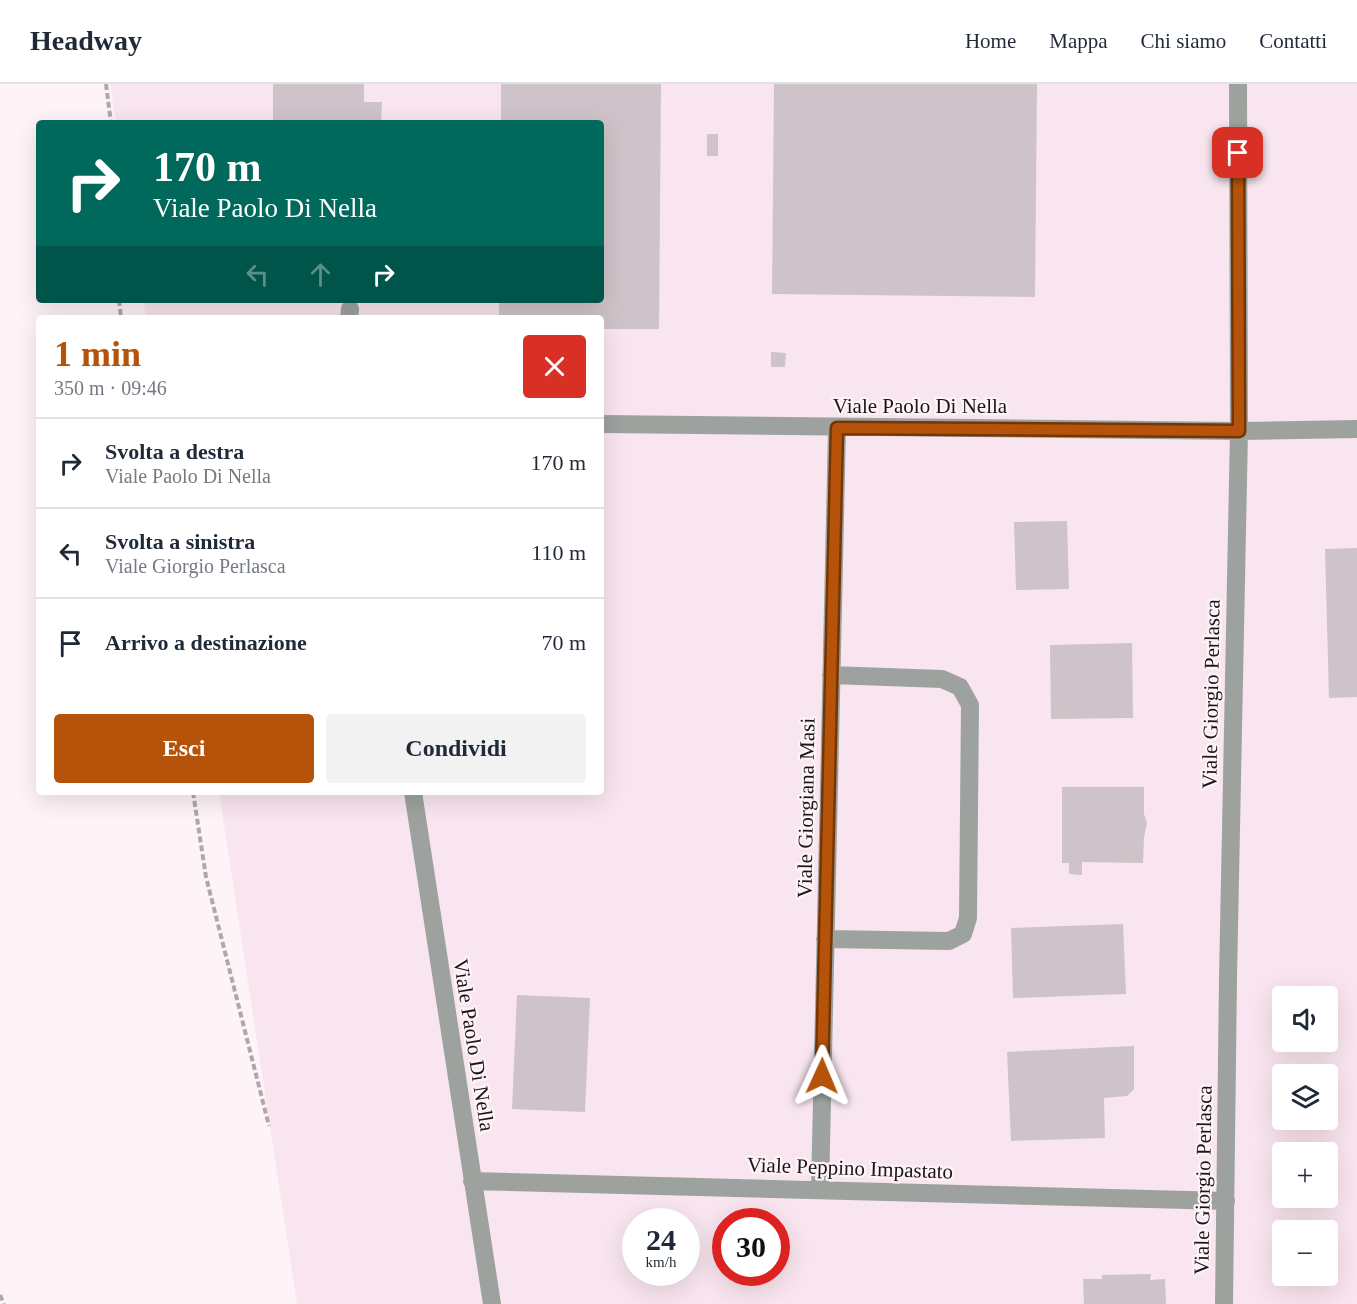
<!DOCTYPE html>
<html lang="it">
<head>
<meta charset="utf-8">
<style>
	:root { --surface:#fff; --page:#f2f2f3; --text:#1f2937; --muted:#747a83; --line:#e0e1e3; --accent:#b45309 }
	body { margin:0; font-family:"Times New Roman",serif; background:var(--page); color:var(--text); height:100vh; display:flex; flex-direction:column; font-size:22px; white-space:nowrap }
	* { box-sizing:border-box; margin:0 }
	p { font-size:20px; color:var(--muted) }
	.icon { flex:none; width:33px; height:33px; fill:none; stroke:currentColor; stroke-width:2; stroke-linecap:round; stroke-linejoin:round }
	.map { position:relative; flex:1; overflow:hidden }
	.details { position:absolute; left:36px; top:231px; width:568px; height:480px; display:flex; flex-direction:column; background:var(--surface); border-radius:6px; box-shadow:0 6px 24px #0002 }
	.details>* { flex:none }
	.hud { position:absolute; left:36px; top:36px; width:568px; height:183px; border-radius:6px; box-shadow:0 6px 24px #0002; background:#00695c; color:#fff; overflow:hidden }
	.tools { position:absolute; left:1272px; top:902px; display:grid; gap:12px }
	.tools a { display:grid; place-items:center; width:66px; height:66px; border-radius:6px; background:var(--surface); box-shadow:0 6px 24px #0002; font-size:30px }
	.speed { position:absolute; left:622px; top:1124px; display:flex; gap:12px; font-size:30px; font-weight:700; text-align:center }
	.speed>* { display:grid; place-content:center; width:78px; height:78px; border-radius:50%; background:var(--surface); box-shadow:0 6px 24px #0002; line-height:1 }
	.speed small { font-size:15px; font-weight:400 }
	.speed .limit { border:9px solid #d22; background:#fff; color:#111 }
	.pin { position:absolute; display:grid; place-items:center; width:51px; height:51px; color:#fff; margin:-26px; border-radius:12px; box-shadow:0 3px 9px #0006 }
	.me { position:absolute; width:66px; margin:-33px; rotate:1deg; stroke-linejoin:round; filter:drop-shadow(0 0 4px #0008) }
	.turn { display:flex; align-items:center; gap:21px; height:126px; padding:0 18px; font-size:27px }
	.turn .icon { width:78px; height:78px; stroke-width:2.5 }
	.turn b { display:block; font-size:42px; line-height:51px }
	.lanes { display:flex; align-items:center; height:57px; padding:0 18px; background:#0003; justify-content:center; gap:30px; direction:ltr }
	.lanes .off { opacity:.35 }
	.round { display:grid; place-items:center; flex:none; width:63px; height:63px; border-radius:6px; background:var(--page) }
	.summary { display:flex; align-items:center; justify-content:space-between; height:102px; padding:0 18px }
	h1 { font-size:36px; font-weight:600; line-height:45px; color:var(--accent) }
	.action { display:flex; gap:12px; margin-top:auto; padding:12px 18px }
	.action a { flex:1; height:69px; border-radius:6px; background:var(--accent); color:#fff; font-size:24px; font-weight:600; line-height:69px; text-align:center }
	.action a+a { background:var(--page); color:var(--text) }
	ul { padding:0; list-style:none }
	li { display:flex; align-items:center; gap:18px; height:90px; padding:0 18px; border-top:2px solid var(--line) }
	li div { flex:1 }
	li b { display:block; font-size:22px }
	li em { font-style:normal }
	header { display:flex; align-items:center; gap:36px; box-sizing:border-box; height:84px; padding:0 30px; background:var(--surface); border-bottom:2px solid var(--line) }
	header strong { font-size:28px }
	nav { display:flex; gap:33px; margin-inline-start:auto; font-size:21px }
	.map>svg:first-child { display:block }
	.built { fill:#f9e5ef; fill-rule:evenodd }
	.building { fill:#cec3c8 }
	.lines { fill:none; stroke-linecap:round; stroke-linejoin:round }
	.path { stroke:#b0a7ab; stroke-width:4; stroke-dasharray:6 3; stroke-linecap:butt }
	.minor { stroke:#9da29f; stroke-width:18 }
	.route-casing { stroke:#753606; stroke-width:15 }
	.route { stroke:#b45309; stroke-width:10 }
	.labels { text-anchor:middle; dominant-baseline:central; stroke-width:4.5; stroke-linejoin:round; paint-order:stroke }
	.street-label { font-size:21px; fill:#1a1517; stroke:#fef4f8 }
</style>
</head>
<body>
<header>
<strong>Headway</strong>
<nav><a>Home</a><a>Mappa</a><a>Chi siamo</a><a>Contatti</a></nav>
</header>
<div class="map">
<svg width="1357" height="1220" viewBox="0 0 1357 1220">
	<rect width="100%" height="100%" fill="#fef4f8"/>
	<path class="built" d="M 110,0 L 1357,0 L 1357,1220 L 297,1220 L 219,708 L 602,708 L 602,234 L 146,234 L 143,216 L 602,216 L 602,39 L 116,39 ZM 1282,912 L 1328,912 L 1328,957 L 1282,957 ZM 1282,990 L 1328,990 L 1328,1035 L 1282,1035 ZM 1282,1068 L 1328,1068 L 1328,1113 L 1282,1113 ZM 636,1137 L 687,1137 L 687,1188 L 636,1188 ZM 726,1137 L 777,1137 L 777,1188 L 726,1188 ZM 1282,1146 L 1328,1146 L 1328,1191 L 1282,1191 Z"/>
	<path class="building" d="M 273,0 L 364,0 L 364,18 L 382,18 L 381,39 L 273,39 Z
		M 501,0 L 661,0 L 659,245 L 602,245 L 602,234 L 499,234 L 499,216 L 602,216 L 602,39 L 501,39 Z
		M 774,0 L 1037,0 L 1035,213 L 772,210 Z
		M 707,50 L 718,50 L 718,72 L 707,72 Z
		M 771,268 L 786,269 L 785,283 L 771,283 Z
		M 1067,437 L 1069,505 L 1016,506 L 1014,438 Z
		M 1357,464 L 1357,613 L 1329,614 L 1325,465 Z
		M 1132,559 L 1133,634 L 1051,635 L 1050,561 Z
		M 1062,703 L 1144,703 L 1144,730 L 1147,739 L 1144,753 L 1143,779 L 1082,778 L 1082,791 L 1069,790 L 1069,779 L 1062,779 Z
		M 1123,840 L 1126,910 L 1013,914 L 1011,844 Z
		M 517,911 L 590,914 L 585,1028 L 512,1025 Z
		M 1134,962 L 1134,1005 L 1127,1012 L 1104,1014 L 1105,1054 L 1011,1057 L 1007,968 Z
		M 1151,1190 L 1150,1196 L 1165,1195 L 1166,1220 L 1084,1220 L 1083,1195 L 1102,1195 L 1102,1191 Z"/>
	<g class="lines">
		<path class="path" d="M 106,0 L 111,39
			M 119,216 L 121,234
			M 193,708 L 206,793 L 269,1042
			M 0,1211 L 4,1220"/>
		<path class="minor" d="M 349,234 L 350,225
			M 602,340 L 1239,347 L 1357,345
			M 413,708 L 492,1220
			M 825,855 L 949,857 L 963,850 L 968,834 L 970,621 L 960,603 L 942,595 L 831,591
			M 472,1097 L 1226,1117
			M 820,1106 L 837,344
			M 1224,1220 L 1228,894 L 1239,347 L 1238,0"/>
	</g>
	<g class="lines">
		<defs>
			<path id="route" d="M 822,992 L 837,344 L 1239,347 L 1238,69"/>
		</defs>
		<use href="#route" class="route-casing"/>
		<use href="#route" class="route"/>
	</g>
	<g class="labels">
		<g class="street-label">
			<text x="920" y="322">Viale Paolo Di Nella</text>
			<text transform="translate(1211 610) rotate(-89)">Viale Giorgio Perlasca</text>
			<text transform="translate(806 724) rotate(-89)">Viale Giorgiana Masi</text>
			<text transform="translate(474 961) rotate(81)">Viale Paolo Di Nella</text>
			<text transform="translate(850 1084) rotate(2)">Viale Peppino Impastato</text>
			<text transform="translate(1203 1096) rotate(-89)">Viale Giorgio Perlasca</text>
		</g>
	</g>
</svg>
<div class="tools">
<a><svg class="icon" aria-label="sound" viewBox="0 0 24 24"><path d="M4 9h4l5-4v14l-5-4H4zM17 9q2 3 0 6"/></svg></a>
<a><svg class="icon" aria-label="layers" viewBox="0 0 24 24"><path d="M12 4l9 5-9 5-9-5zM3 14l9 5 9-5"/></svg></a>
<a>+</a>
<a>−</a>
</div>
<div class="speed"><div>24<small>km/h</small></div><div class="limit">30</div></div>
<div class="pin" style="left:1238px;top:69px;background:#d93025"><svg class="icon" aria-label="arrive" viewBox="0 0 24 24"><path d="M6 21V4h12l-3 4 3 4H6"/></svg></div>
<svg class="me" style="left:822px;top:992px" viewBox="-20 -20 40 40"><path d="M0-17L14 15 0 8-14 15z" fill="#b45309" stroke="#fff" stroke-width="4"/></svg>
<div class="hud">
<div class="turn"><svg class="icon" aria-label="right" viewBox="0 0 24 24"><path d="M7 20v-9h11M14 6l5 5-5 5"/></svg><div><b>170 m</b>Viale Paolo Di Nella</div></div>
<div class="lanes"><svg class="icon off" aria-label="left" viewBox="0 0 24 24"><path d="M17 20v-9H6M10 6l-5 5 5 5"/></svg><svg class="icon off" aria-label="ahead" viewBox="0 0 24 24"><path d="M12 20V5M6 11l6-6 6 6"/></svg><svg class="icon" aria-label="right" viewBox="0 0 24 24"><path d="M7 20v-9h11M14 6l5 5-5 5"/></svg></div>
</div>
<section class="details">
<div class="summary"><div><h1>1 min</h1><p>350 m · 09:46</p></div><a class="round" style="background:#d93025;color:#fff"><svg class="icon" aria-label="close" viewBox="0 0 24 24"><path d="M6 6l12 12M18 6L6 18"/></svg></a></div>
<ul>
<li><svg class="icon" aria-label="right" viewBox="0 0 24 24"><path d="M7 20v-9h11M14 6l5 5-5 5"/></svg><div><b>Svolta a destra</b><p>Viale Paolo Di Nella</p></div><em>170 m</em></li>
<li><svg class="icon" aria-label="left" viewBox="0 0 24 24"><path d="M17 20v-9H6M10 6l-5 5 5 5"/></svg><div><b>Svolta a sinistra</b><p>Viale Giorgio Perlasca</p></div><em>110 m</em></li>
<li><svg class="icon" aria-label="arrive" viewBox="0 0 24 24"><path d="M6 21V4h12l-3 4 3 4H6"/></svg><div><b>Arrivo a destinazione</b></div><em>70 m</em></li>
</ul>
<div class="action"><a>Esci</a><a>Condividi</a></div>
</section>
</div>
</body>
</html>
